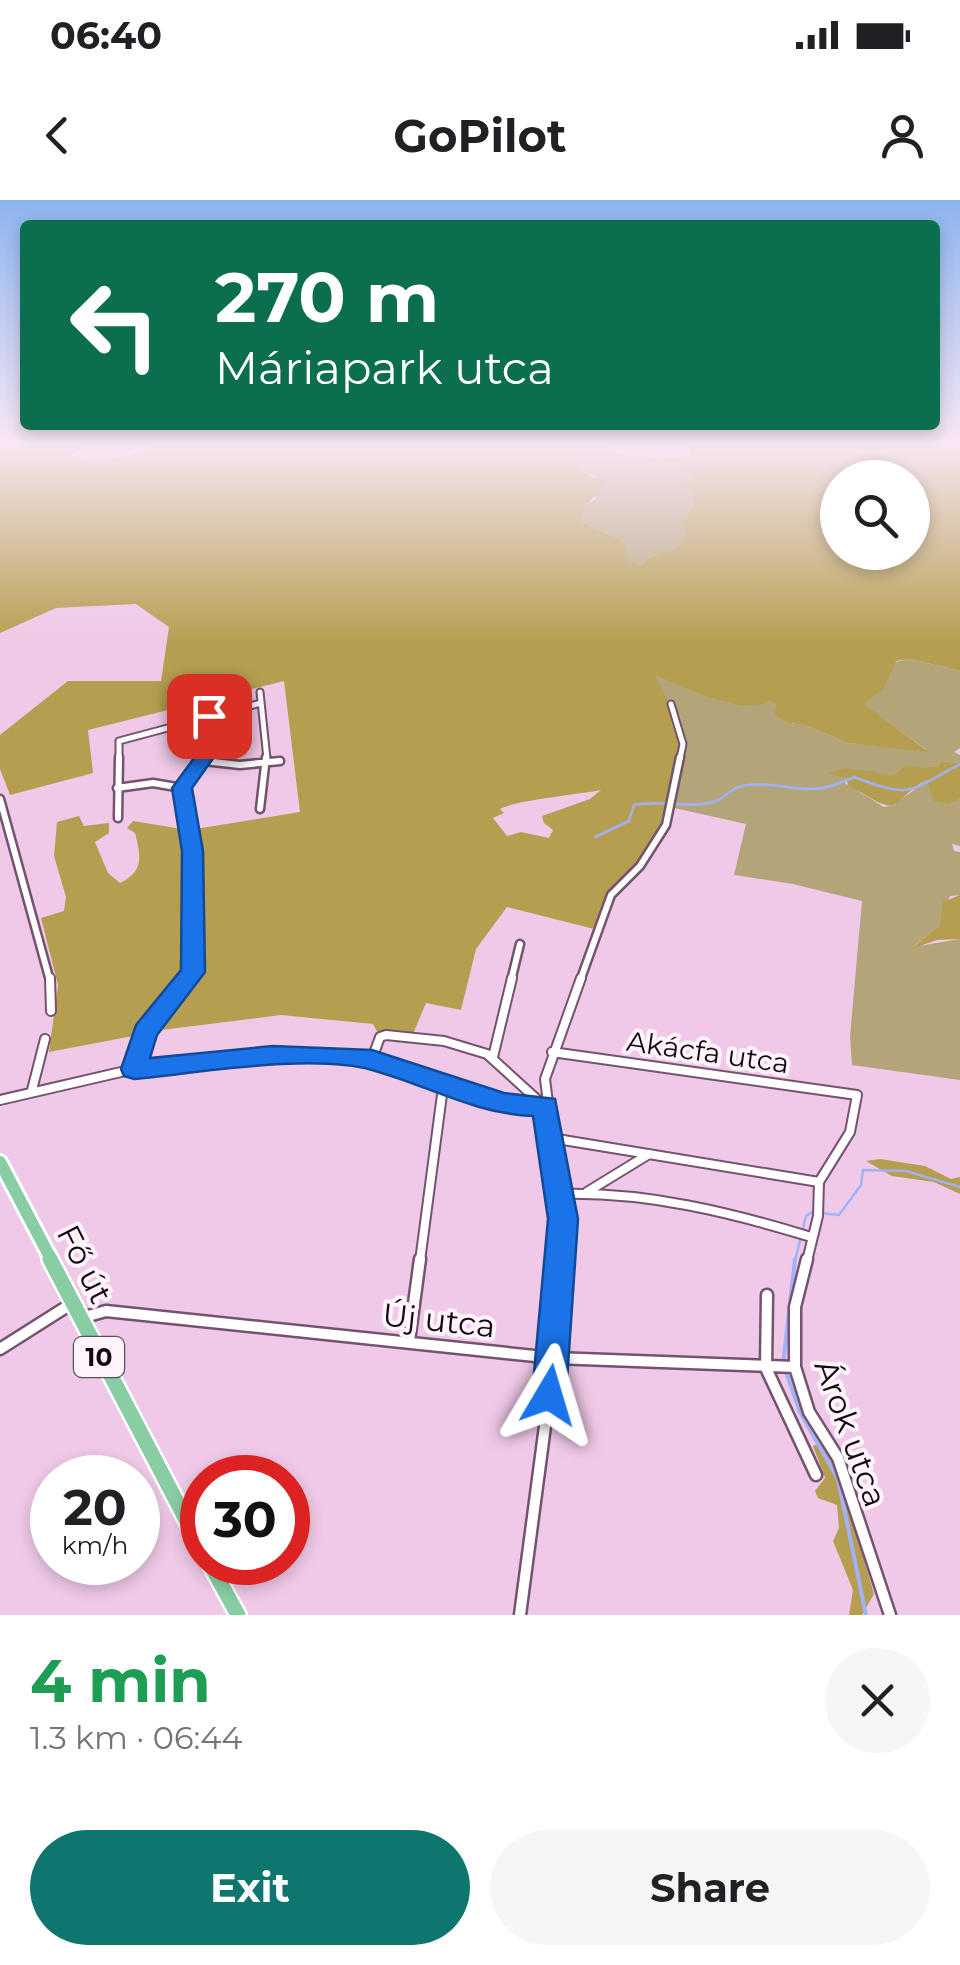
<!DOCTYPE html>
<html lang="en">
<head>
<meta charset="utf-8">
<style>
	:root { --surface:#fff; --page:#f6f6f6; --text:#202124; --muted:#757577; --accent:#0f766e }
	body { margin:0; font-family:Montserrat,sans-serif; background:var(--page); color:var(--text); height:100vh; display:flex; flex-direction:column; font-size:38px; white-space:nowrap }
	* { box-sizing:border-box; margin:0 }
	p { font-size:32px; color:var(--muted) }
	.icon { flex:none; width:55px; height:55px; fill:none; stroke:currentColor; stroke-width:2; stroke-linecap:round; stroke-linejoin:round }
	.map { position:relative; height:1415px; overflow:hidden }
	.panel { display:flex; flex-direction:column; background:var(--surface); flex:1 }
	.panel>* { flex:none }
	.guide { position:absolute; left:20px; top:20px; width:920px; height:210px; border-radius:10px; box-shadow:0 5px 15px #0003; background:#0b6e4f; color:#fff; overflow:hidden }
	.buttons { position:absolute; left:820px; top:260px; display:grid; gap:20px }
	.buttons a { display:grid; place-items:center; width:110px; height:110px; border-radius:50%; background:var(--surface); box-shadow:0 5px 15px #0003; font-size:50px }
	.speed { position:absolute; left:30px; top:1255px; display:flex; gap:20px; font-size:50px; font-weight:700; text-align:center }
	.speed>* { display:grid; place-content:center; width:130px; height:130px; border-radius:50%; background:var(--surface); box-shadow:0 5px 15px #0003; line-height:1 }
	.speed small { font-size:25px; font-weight:400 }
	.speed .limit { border:15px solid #d22; background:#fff; color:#111 }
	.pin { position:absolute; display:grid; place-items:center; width:85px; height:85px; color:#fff; margin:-42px; border-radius:20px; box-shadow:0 5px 15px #0006 }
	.me { position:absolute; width:110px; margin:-55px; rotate:7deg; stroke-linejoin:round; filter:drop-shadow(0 0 8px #0008) }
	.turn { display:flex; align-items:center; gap:35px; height:210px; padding:0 30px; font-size:45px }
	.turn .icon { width:130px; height:130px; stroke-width:2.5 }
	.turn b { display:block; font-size:70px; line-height:85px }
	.round { display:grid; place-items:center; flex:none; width:105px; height:105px; border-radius:52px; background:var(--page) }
	.summary { display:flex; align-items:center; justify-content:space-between; height:170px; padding:0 30px }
	h1 { font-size:60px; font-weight:700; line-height:75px; color:#1e9e55 }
	.action { display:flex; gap:20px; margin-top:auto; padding:20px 30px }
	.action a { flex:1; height:115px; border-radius:60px; background:var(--accent); color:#fff; font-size:40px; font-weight:700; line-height:115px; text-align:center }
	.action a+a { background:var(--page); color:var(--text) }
	.status { display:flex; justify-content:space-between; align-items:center; height:70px; padding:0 50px; background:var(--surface); direction:ltr }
	.status svg { height:28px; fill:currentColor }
	header { display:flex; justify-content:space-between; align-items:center; height:130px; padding:0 30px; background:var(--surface); font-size:45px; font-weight:700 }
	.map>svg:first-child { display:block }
	.green { fill:#b3a579 }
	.forest { fill:#b59e50; fill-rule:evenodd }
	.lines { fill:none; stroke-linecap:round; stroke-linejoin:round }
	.stream-far1 { stroke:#a2b2f8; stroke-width:2.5 }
	.stream { stroke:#a2b2f8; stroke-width:4 }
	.street-far3-casing { stroke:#74536e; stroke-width:9 }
	.street-far2-casing { stroke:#74536e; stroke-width:11 }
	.street-far1-casing { stroke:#74536e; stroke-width:12 }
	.street-casing { stroke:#74536e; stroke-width:15 }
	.primary-far1-casing { stroke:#fff; stroke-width:18 }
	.primary-casing { stroke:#fff; stroke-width:20 }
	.street-far3 { stroke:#fff; stroke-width:5 }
	.street-far2 { stroke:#fff; stroke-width:6 }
	.street-far1 { stroke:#fff; stroke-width:8 }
	.street { stroke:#fff; stroke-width:10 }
	.primary-far1 { stroke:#89cda4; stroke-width:12 }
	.primary { stroke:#89cda4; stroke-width:15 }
	.route { fill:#1a73e8; stroke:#114b97; stroke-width:2.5 }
	.labels { text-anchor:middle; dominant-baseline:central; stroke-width:8; stroke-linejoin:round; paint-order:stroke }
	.shield { fill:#fff3fc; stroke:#5a4e58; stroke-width:2.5 }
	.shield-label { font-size:25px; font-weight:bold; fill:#140811 }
	.street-label { font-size:28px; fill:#140811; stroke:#fff3fc }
	.near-street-label { font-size:32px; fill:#140811; stroke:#fff3fc }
</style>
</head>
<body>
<div class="status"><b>06:40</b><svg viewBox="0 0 49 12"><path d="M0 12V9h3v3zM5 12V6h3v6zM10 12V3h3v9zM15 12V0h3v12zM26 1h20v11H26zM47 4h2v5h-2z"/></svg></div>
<header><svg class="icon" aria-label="back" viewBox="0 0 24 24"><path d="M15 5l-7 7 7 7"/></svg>GoPilot<svg class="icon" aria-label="person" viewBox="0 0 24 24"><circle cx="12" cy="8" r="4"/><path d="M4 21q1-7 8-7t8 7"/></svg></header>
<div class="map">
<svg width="960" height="1415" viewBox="0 0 960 1415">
	<rect width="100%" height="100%" fill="#efc9e7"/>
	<path class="green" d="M 585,254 L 692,268 L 695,302 L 684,325 L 688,332 L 678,349 L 648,358 L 641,365 L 627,362 L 623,340 L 581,322 L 586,305 L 596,299 L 596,277 L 577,268 L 576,259 Z
		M 910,459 L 960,471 L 960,548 L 954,552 L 960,555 L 960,563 L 941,561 L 938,566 L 922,569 L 905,565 L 893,575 L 865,572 L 841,576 L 846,578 L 845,583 L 884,607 L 895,605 L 926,580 L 935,601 L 960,598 L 960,646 L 952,644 L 954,651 L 960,652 L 960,695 L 950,696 L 940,725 L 913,747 L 960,739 L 960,880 L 852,865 L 850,837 L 862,701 L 793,684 L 734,675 L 746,624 L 670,607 L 654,474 L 726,502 L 768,501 L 776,505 L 785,522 L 807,526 L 848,543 L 927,550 L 863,504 L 895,462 Z"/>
	<path class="forest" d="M 0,245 L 88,245 L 70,256 C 99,265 127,260 152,245 L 615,245 L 613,250 L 617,253 L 656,260 L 689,257 L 689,245 L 960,245 L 960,471 L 910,459 L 896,461 L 883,489 L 864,504 L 929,552 L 848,543 L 807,526 L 785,522 L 775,514 L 776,505 L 768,501 C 743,517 681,485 655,475 L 669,504 L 682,548 L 664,625 L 632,672 L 605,702 L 594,729 L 507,707 L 476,749 L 461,810 L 426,803 L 410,841 L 380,837 L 373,824 L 281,815 L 145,832 L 190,777 L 194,712 L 189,630 L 300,612 L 284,481 L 88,530 L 93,573 L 10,595 L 0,569 L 0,535 L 68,481 L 161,481 L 169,427 L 136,404 L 56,408 L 0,433 ZM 586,254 L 692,268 L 686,289 L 693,293 L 695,302 L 683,325 L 687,332 L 678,348 L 648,358 L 641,365 L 628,362 L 623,340 L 581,322 L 586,305 L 607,285 L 577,268 L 576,259 ZM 838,278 L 912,278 L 912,352 L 838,352 ZM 601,590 L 590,599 L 542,616 L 544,623 L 553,630 L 549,638 L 521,632 L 507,636 L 493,618 L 504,613 L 500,609 C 512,601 580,594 601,590 Z
		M 941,561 L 960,563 L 960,598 L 949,604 L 934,601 L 926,580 C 891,600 904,619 862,593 C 852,587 848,589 846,578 L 826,573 L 845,568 L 893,575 L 905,565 L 922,568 L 938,566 Z
		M 79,616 L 84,626 L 109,623 L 109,633 L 95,642 L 108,673 L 120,683 C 144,672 141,656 135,633 L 127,628 L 133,621 L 182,629 L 186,652 L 185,771 L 133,836 L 49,852 L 58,785 L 41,718 L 64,711 L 66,697 L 54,656 L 57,622 Z
		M 960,695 L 960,739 L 937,740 L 911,749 L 940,725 L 943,702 Z
		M 880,959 L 925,966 L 951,979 L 960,977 L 960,994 L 934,982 L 892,976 L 866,961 Z
		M 822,1242 L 838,1270 L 874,1394 L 862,1415 L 849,1415 L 853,1390 L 833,1341 L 839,1328 L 837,1305 L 818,1298 L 815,1291 L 825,1278 L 813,1246 Z"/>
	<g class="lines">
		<path class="stream-far1" d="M 595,637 L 629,621 L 634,605 C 660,599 687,609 713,602 C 726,599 731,586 747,585 C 793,581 804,601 854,577 C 912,599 907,592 960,564
			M 795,1061 L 806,1016 L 812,1012 L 839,1015 L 861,985 L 863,970 L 906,971 L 960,987"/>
		<path class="stream" d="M 783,1165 L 795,1059
			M 786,1172 L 800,1212 L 838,1279 L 866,1415"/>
		<defs>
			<path id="street-far3" d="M 260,492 L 267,559
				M 671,504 L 683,544 L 680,559
				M 119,559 L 119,541 L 261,503
				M 203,559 L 210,550 L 209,517"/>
			<path id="street-far2" d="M 204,561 L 240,565 L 280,561
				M 117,588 L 153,583 L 182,588
				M 0,599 L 50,781
				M 260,609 L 266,557
				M 118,618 L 119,557
				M 186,781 L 193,772 L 193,651 L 182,588 L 205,557
				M 511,781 L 520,744
				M 580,781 L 611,695 L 640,666 L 666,625 L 680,557"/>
			<path id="street-far1" d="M 50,778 L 51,811
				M 552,852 L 857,895 L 850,932 L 819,982 L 818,1016 L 807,1061
				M 493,857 L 512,778
				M 372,859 L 380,837 L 386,835 L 444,841 L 487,854 L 542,904
				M 134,869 L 145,832 L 188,778
				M 32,890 L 45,839
				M 0,900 L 134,869 L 308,854 L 372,859 L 443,887 L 504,904 L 546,906
				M 551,938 L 819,982
				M 587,992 L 649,954
				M 562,994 C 647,992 730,1012 811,1037
				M 420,1061 L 443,887
				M 560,1061 L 563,1019 L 545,879 L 581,778"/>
			<path id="street" d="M 807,1059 L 795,1107 L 795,1167 L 809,1212 L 838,1258 L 890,1415
				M 767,1095 L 766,1168 L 816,1275
				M 81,1118 L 106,1111 L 554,1158 L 795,1167
				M 409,1141 L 420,1059
				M 0,1149 L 71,1104
				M 520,1415 L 554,1158 L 560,1059"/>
			<path id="primary-far1" d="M 0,962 L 52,1061"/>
			<path id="primary" d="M 50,1059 L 202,1350
				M 209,1362 L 238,1415"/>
		</defs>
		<use href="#street-far3" class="street-far3-casing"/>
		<use href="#street-far2" class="street-far2-casing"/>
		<use href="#street-far1" class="street-far1-casing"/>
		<use href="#street" class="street-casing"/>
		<use href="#primary-far1" class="primary-far1-casing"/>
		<use href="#primary" class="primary-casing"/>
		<use href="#street-far3" class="street-far3"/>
		<use href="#street-far2" class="street-far2"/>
		<use href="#street-far1" class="street-far1"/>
		<use href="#street" class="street"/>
		<use href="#primary-far1" class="primary-far1"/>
		<use href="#primary" class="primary"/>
	</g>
	<linearGradient id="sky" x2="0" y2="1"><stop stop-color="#8cb3ee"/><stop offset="0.55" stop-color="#f8e7f4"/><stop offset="1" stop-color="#f8e7f4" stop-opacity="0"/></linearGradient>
	<rect width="960" height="443" fill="url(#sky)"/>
	<path class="route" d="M 209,511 L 218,516 L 219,550 L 192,588 L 203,651 L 205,772 L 157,835 L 150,858 L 273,846 L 372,850 L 504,893 L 555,899 L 578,1019 L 566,1195 L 561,1207 L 549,1211 L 537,1207 L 532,1195 L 548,1019 L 533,916 C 475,914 427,885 372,870 C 312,853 198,873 134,879 L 124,876 L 121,869 L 136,825 L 181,770 L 182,651 L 172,588 L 200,550 L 200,516 Z"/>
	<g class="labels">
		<rect class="shield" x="74" y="1137" width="50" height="40" rx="8"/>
		<g class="shield-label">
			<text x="99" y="1157">10</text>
		</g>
		<g class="street-label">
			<text transform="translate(708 852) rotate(8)">Akácfa utca</text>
		</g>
		<g class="near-street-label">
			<text transform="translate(85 1064) rotate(63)">Fő út</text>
			<text transform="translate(439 1120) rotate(6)">Új utca</text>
			<text transform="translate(851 1233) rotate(70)">Árok utca</text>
		</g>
	</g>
</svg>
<div class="buttons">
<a><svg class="icon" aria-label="search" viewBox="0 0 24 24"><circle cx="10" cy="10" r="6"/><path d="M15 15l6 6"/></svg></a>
</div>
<div class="speed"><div>20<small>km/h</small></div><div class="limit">30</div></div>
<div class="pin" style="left:209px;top:516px;background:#d93025"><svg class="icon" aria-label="arrive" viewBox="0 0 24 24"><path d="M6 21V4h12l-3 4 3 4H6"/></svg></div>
<svg class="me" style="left:549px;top:1195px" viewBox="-20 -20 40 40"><path d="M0-17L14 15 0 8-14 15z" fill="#1a73e8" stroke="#fff" stroke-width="4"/></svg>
<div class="guide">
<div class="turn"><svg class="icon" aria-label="left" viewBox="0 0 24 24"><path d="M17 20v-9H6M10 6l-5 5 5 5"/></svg><div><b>270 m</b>Máriapark utca</div></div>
</div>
</div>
<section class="panel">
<div class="summary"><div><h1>4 min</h1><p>1.3 km · 06:44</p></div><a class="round"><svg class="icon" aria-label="close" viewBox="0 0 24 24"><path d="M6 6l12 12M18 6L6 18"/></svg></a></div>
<div class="action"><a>Exit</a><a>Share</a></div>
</section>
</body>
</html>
